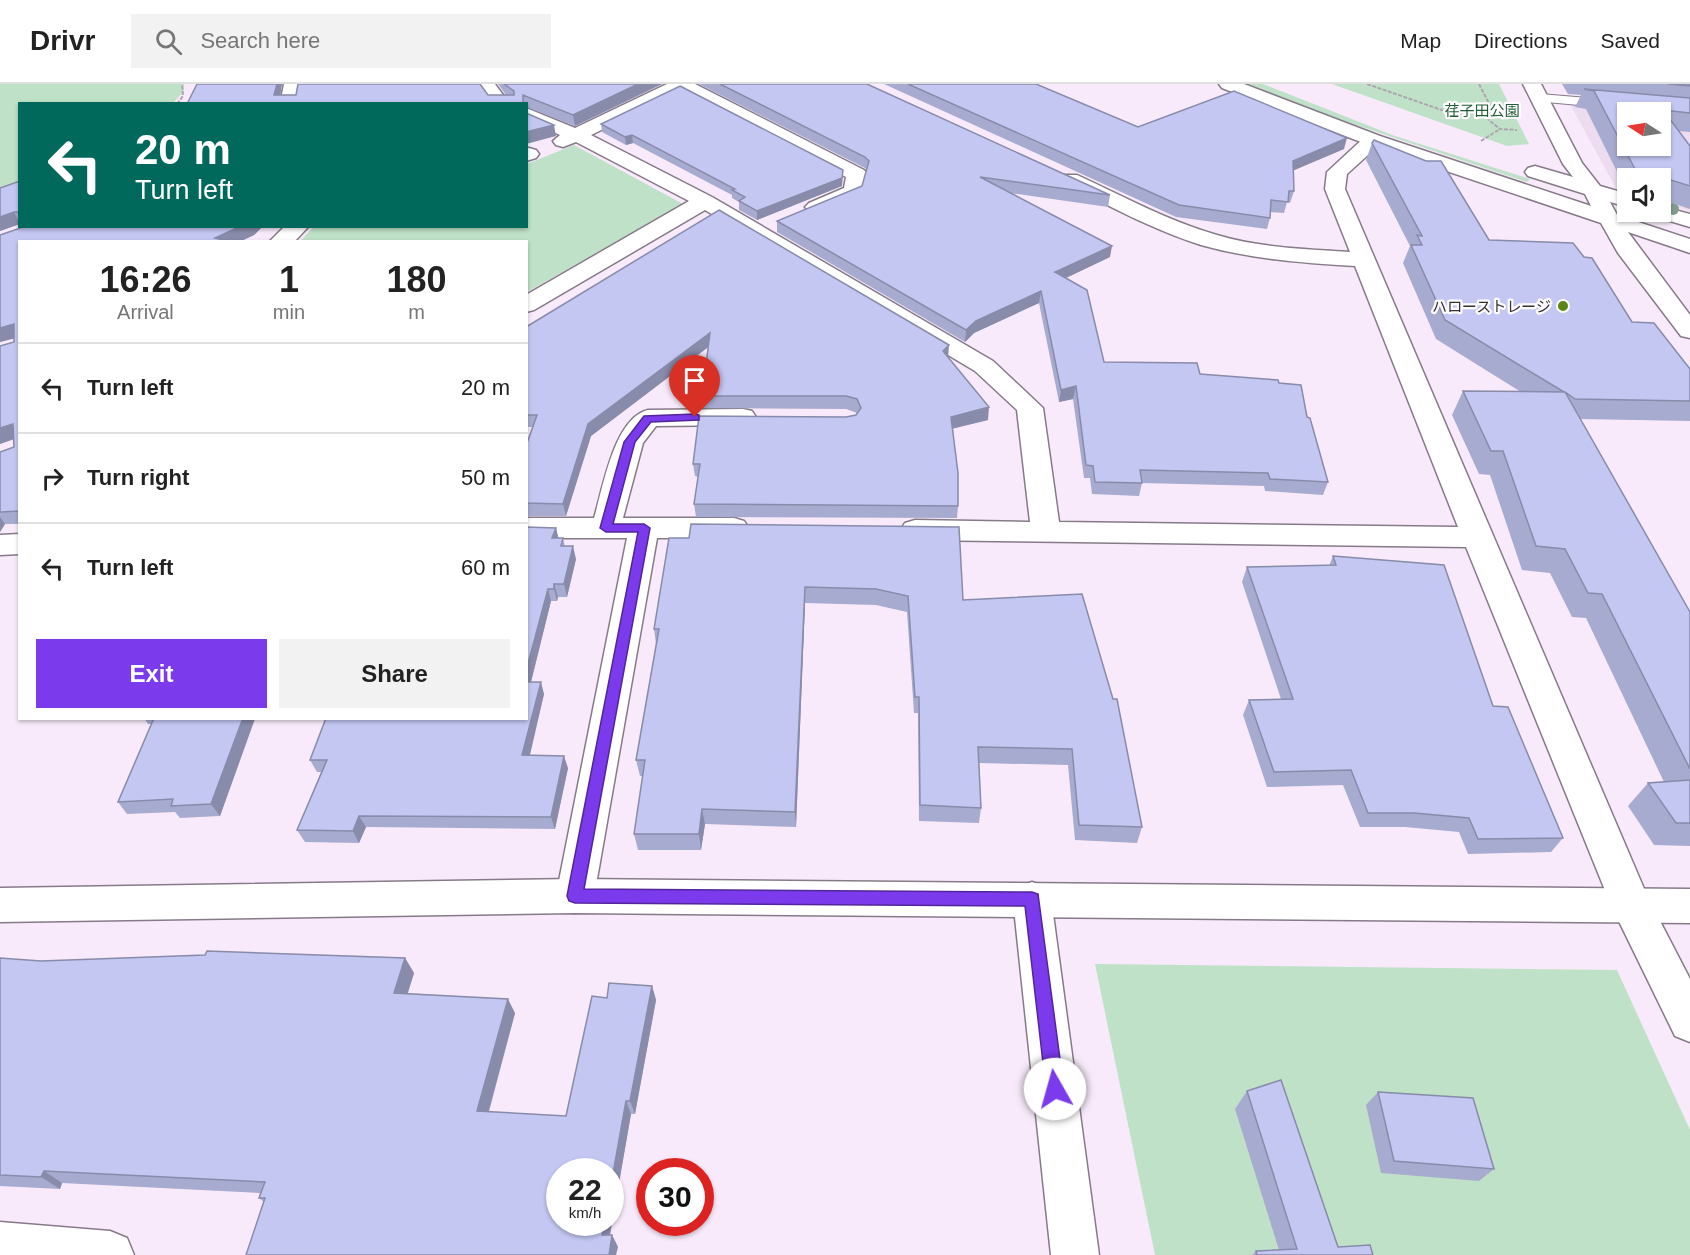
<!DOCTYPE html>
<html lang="en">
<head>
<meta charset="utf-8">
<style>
	:root { --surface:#fff; --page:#f2f2f2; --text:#222; --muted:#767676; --line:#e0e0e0; --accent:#7c3aed }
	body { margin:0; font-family:Arial,"Noto Sans JP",sans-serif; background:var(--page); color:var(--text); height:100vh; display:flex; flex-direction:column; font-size:22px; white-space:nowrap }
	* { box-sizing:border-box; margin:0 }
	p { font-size:20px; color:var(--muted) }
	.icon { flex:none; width:33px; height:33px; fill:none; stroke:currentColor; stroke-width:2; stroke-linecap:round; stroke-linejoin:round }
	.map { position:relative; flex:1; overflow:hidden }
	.side { position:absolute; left:18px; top:156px; width:510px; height:480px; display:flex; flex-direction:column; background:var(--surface); border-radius:0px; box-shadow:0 2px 4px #0004 }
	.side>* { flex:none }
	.hud { position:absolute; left:18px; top:18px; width:510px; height:126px; border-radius:0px; box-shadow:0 2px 4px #0004; background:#00695c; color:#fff; overflow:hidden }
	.needle { width:39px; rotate:282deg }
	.fabs { position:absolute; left:1617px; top:18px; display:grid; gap:12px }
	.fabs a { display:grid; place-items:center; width:54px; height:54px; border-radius:0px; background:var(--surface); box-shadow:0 2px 4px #0004; font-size:30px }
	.speed { position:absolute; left:546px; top:1074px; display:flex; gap:12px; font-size:30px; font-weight:700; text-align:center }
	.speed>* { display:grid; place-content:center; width:78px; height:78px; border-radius:50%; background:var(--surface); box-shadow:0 2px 4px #0004; line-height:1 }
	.speed small { font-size:15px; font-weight:400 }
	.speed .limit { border:9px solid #d22; background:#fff; color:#111 }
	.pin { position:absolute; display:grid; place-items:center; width:51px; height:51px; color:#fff; margin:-62px -26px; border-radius:50% 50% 50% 0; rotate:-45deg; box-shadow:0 0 6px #0007 }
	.pin .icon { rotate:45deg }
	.me { position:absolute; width:66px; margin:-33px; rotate:353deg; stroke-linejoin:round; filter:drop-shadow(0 0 4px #0008) }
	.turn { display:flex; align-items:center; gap:21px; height:126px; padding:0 18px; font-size:27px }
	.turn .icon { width:78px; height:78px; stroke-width:2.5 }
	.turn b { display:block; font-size:42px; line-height:51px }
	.eta { display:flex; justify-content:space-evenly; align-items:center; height:102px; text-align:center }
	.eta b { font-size:36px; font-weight:700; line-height:42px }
	.primary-button { display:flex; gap:12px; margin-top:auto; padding:12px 18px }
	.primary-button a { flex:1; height:69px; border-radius:0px; background:var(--accent); color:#fff; font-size:24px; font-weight:700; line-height:69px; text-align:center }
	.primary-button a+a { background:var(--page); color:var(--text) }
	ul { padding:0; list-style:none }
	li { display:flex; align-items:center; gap:18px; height:90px; padding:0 18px; border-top:2px solid var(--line) }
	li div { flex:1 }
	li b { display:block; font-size:22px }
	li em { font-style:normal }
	header { display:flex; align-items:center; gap:36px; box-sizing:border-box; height:84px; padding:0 30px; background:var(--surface); border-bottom:2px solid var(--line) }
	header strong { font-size:28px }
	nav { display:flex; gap:33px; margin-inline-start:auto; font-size:21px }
	.search { width:420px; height:54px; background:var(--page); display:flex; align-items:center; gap:15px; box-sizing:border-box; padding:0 21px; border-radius:0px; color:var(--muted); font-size:22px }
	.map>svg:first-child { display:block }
	.built { fill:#eddbf0; fill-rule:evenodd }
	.green { fill:#bfe1c7 }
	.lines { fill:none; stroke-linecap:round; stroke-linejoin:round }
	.lane-casing { stroke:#867a88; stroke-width:2 }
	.street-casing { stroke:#867a88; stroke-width:3 }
	.secondary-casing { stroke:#867a88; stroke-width:3 }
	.path { stroke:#afa5b1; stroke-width:2; stroke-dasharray:4 1.5; stroke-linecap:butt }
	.lane { fill:#fff; fill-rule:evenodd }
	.street { fill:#fff; fill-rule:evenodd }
	.secondary { fill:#fff; fill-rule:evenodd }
	.tree { fill:#829c8e }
	.wall { fill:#a8abd0 }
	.shaded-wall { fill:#888ba9 }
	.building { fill:#c3c7f2; stroke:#888ba9; stroke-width:1.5; fill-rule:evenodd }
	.route { fill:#7c3aed; stroke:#51269a; stroke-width:1.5 }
	.poi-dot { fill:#598614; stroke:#fffcff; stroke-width:2 }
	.labels { text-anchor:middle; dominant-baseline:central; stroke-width:4.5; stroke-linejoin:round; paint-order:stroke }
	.far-park-label { font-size:15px; fill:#215d36; stroke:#fffcff }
	.far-poi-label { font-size:15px; fill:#342f35; stroke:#fffcff; text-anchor:end }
</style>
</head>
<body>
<header>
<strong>Drivr</strong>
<div class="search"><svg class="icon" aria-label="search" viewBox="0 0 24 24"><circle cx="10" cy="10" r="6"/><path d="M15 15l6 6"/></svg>Search here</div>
<nav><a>Map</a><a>Directions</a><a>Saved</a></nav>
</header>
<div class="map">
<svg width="1690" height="1171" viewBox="0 0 1690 1171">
	<rect width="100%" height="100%" fill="#f8eafa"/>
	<path class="built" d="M 1565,11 L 1690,22 L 1690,127 L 1661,119 L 1660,94 L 1628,94 L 1627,109 L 1617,106 ZM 1628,28 L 1660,28 L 1660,62 L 1628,62 Z"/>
	<path class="green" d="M 0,0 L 184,0 L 184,7 L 173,19 L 20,20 L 19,105 L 0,111 Z
		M 1248,0 L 1263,0 L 1395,52 L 1530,95 L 1527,98 L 1347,38 Z
		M 1332,0 L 1499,0 L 1529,60 L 1507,62 Z
		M 574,61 L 683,120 L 527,208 L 526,158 L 300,157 L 314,143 L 526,142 L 527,80 Z
		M 1095,880 L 1617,886 L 1690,1046 L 1690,1171 L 1155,1171 Z"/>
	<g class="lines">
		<defs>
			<path id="lane" d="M 1540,10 L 1612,16 L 1619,20 L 1612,24 L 1535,17 L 1533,14 Z"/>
			<path id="street" d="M 284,0 L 302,0 L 298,20 L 280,20 Z
				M 477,0 L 495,0 L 503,11 L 515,20 L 492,20 Z
				M 667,0 L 695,0 L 864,86 L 867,90 L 861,111 C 846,118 825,132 809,127 L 805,123 L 809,119 L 844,104 L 846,93 L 681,7 L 591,51 L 712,113 L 993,277 L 1043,324 L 1059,438 L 1458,443 L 1355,182 C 1303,179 1251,175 1201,161 C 1153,146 1108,121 1063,99 L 1060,95 L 1063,91 L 1077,91 C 1123,112 1168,137 1217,151 C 1260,164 1306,165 1350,168 L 1325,105 L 1327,88 L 1366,52 L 1380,52 L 1383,56 L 1380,60 L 1347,90 L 1345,105 L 1648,814 L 1690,895 L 1690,958 L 1675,952 L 1611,821 L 1466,463 L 915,456 L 905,453 L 900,446 L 905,439 L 915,436 L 1030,438 L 1017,326 L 975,287 L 705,126 L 534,226 L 526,228 L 526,211 L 689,117 L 576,58 L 563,63 L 556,61 L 553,57 L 560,51 L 526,36 L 526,24 L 575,44 Z
				M 529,64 L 536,66 L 539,70 L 536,74 L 526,77 L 526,65 Z
				M 285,142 L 309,142 L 294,158 L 269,158 Z
				M 743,325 L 752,327 L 756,333 L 752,339 L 743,341 L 656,342 L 643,359 L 623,434 L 734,434 L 744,437 L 749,444 L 744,451 L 734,454 L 657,454 L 594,812 L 589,824 L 575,829 L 561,824 L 556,812 L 627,454 L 526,454 L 526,434 L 594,434 C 603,405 614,334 648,326 Z
				M 20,450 L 20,470 L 0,471 L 0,451 Z
				M 1032,798 L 1046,803 L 1051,815 L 1099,1171 L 1051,1171 L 1013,815 L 1018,803 Z
				M 0,1138 L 110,1147 L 127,1154 L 134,1171 L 0,1171 Z"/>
			<path id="secondary" d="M 1219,0 L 1244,0 L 1380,52 L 1591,122 L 1585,110 L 1528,92 L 1525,88 L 1528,84 L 1535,82 L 1573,93 L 1563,80 L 1523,0 L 1541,0 L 1582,79 L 1600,102 L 1628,110 L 1628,123 L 1610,118 L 1617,131 L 1690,155 L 1690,169 L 1628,148 L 1690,231 L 1690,254 L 1681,252 L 1618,169 L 1601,139 L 1366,60 L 1222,4 Z
				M 1660,122 L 1690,130 L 1690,143 L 1653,132 L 1650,128 L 1660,128 Z
				M 575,795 L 1690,805 L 1690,839 L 575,829 L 0,838 L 0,804 Z"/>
		</defs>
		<use href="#lane" class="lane-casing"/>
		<use href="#street" class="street-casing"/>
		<use href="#secondary" class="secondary-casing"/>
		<path class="path" d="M 1367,0 L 1456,31 L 1479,28 L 1500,45 L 1517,46
			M 1479,0 L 1493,27 L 1480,28
			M 177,20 L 183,12 L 182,0
			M 1481,57 L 1500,45"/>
		<use href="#lane" class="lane"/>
		<use href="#street" class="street"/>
		<use href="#secondary" class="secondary"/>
	</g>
	<circle class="tree" cx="1673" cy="125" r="6"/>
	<path class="wall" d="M 498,0 L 662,0 L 575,42 L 526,23 L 526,20 L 187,20 L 280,11 L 506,11 Z
		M 699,0 L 867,0 L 1110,111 L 1108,123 L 1010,109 L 1110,173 L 1066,194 L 1104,278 L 1279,299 L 1307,333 L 1328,398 L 1323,411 L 1265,407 L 1264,402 L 1142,399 L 1139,412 L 1092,410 L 1090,394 L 1084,394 L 1073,315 L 1059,318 L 1039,219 L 974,249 L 965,258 L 777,148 L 777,137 L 862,102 L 867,86 L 865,84 Z
		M 884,0 L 1036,0 L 1138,43 L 1344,65 L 1293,86 L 1294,107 L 1290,119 L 1287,118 L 1284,129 L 1270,128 L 1270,134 L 1267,145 L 1176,133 Z
		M 1562,0 L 1690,0 L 1690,48 L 1678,47 L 1690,62 L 1690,125 L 1660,115 L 1660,94 L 1628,94 L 1628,105 L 1625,104 L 1586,25 L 1575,23 L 1581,11 L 1568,10 Z
		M 601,40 L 843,86 L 842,102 L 757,136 L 739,126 L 739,118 L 732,114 L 732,111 L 633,59 L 626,61 L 602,48 Z
		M 1372,59 L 1489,156 L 1632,238 L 1690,285 L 1690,337 L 1580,335 L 1690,528 L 1690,762 L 1654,761 L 1628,722 L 1648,699 L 1664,698 L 1586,534 L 1572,533 L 1550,489 L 1522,486 L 1490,391 L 1479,390 L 1452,331 L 1463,307 L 1521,308 L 1436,255 L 1403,179 L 1410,162 L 1366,76 Z
		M 20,97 L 20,140 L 0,147 L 0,104 Z
		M 26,142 L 263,142 L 254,151 L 239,158 L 20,158 L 20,440 L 5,440 L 0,448 L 0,368 L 14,363 L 13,355 L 0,360 L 0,262 L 14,258 L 14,254 L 0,258 L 0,151 Z
		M 526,243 L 948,273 L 988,336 L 952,345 L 958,422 L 957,434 L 696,433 L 694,420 L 698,393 L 695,392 L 693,380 L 846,333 L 856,331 L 857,329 L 846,325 L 703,324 L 702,312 L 708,263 L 591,352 L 566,432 L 526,432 L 526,362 L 533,343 L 526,343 Z
		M 526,443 L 556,444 L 558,454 L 563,454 L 565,462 L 576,475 L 567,513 L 558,513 L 557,517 L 551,517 L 531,598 L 544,610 L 529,671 L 568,684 L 555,745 L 366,743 L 359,759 L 305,758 L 297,746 L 321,688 L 317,688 L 310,676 L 526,634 Z
		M 669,454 L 963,516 L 1142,743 L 1137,759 L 1075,756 L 1068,681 L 979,679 L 981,724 L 979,739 L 919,737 L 918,629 L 914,629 L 907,528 L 876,521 L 805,519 L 796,743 L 705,740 L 701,766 L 638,766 L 634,750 L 643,692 L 640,692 L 636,676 L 656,560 L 654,545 Z
		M 1333,472 L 1493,622 L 1563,754 L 1551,768 L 1468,770 L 1459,748 L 1405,743 L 1360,743 L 1343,701 L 1267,703 L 1243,631 L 1249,616 L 1281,615 L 1242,498 L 1247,483 L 1329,482 Z
		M 144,634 L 260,634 L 255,635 L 220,732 L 180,734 L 175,728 L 127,730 L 118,718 L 152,640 L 148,640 Z
		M 0,874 L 41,877 L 405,874 L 414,889 L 408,909 L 515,929 L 489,1028 L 566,1032 L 607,914 L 652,902 L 656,916 L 635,1030 L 631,1030 L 610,1151 L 612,1151 L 618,1163 L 264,1118 L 259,1114 L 260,1109 L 62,1099 L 60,1105 L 0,1102 Z
		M 1247,1007 L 1338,1163 L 1373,1171 L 1252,1171 L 1256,1167 L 1279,1166 L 1235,1025 Z
		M 1378,1008 L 1494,1085 L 1479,1097 L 1381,1089 L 1366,1021 Z"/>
	<path class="shaded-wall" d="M 277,0 L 282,0 L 279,20 L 274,11 Z
		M 638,0 L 662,0 L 575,42 L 573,31 Z
		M 554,41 L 556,52 L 526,60 L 526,48 Z
		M 632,51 L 633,59 L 626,61 L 625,53 Z
		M 1347,54 L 1344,65 L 1290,88 L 1293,77 Z
		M 843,86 L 842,102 L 757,136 L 757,127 Z
		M 14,128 L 20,140 L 0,147 L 0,133 Z
		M 241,142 L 263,142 L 254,151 L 239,158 L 217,158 L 215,154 Z
		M 1112,162 L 1110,173 L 1053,200 L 1055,188 Z
		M 1041,207 L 1039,219 L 974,249 L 965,258 L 966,246 L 976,237 Z
		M 14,240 L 20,253 L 0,258 L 0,244 Z
		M 710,249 L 711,261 L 591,352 L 566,432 L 563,420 L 588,340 Z
		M 949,261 L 948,274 L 943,267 Z
		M 1076,302 L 1073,315 L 1059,318 L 1061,306 Z
		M 989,323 L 988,336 L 950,345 L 951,333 Z
		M 13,340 L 20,353 L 0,360 L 0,344 Z
		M 0,433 L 5,440 L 0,448 Z
		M 556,444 L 559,456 L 552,454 Z
		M 573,462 L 576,475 L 567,513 L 564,500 Z
		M 554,500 L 558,513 L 557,517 L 554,505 Z
		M 805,503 L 805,519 L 796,743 L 795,728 Z
		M 548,505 L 551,517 L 528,610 L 526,607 L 526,587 Z
		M 541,598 L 544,610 L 527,684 L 522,671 Z
		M 243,634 L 255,634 L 220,732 L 211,720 Z
		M 564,672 L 568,684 L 555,745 L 551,733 Z
		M 702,725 L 705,740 L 701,766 L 699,750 Z
		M 359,732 L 366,743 L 359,759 L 353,747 Z
		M 405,874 L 414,889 L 403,923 L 394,909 Z
		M 652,902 L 656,916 L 635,1030 L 630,1017 Z
		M 508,915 L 515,929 L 485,1040 L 477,1027 Z
		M 626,1017 L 631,1030 L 608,1162 L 602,1151 L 605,1138 L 610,1138 L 610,1106 Z
		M 44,1087 L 62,1099 L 60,1105 L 41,1093 Z
		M 612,1151 L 618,1163 L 616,1171 L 609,1171 Z"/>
	<path class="building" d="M 197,0 L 277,0 L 274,11 L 296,11 L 298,0 L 480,0 L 488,11 L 514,11 L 514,7 L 504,0 L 638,0 L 573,31 L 523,11 L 523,20 L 187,20 Z
		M 720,0 L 867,0 L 1110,111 L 980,93 L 1112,162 L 1055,188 L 1087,206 L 1104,278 L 1197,279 L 1200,290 L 1278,296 L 1279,299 L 1301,301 L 1307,333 L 1310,334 L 1328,398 L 1270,395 L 1268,389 L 1140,386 L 1142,399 L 1095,398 L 1093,382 L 1086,381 L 1076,302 L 1061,306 L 1041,207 L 976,237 L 966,246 L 777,137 L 862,102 L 869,77 L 865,73 Z
		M 908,0 L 1036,0 L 1138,43 L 1234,7 L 1347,54 L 1293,77 L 1294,107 L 1289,107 L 1288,118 L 1271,116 L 1270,134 L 1179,121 Z
		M 1668,0 L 1690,0 L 1690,2 Z
		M 680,2 L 843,86 L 842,94 L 757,127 L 739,117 L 745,113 L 732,106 L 735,105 L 632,51 L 625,53 L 601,40 Z
		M 1584,5 L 1690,14 L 1690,29 L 1663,26 L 1690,62 L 1690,102 L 1635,85 L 1594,7 ZM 1628,28 L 1660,28 L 1660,62 L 1628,62 Z
		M 526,29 L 554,41 L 526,48 Z
		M 1374,56 L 1426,77 L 1441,77 L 1489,156 L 1573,159 L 1584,173 L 1592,174 L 1632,238 L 1654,239 L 1690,285 L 1690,317 L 1575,315 L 1565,308 L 1564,308 L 1445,236 L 1411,161 L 1422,161 L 1417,151 L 1422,152 L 1372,59 Z
		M 20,97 L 20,128 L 14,128 L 0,133 L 0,104 Z
		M 719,126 L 949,261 L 943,267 L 989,323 L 951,333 L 958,389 L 958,422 L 694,420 L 700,380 L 693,380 L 699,332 L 846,333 L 856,331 L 861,324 L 857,315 L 846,312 L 702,312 L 710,249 L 588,340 L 563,420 L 526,419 L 526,362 L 537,331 L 526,331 L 526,243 Z
		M 26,142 L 241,142 L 215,154 L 231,158 L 20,158 L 20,427 L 0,428 L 0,368 L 14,363 L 13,340 L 0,344 L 0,262 L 14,258 L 14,240 L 0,244 L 0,151 Z
		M 1463,307 L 1565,308 L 1690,528 L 1690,685 L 1602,510 L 1588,509 L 1565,465 L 1536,462 L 1503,367 L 1491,367 Z
		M 691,440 L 959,443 L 963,516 L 1082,510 L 1113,615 L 1117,615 L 1142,743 L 1079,741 L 1072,665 L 978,663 L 981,724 L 920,721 L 919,613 L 915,613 L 908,512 L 876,505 L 805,503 L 795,728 L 702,725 L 699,750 L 634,750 L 645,676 L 636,676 L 659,545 L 654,545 L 669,454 L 689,454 Z
		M 526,443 L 556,444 L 552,454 L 563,454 L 561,462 L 573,462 L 564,500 L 554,500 L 554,505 L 548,505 L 526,587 Z
		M 1333,472 L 1444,481 L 1493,622 L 1508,623 L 1563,754 L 1478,755 L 1469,734 L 1414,729 L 1368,729 L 1351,686 L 1274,688 L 1249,616 L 1293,615 L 1247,483 L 1336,481 Z
		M 526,598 L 541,598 L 522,671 L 564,672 L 551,733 L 359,732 L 353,747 L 297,746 L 327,676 L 310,676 L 326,634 L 526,634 Z
		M 154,634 L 243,634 L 211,720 L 171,722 L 173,715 L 118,718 Z
		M 1690,696 L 1690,739 L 1676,739 L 1648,699 Z
		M 207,867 L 405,874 L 394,909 L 508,915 L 477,1027 L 566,1032 L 592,912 L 607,914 L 609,899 L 652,902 L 630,1017 L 626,1017 L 610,1106 L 610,1088 L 560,1088 L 560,1138 L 605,1138 L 602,1151 L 612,1151 L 609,1171 L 246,1171 L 265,1114 L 259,1114 L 265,1098 L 44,1087 L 41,1093 L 0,1091 L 0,874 L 41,877 L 205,871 Z
		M 1281,996 L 1338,1163 L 1370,1161 L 1373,1171 L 1257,1171 L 1256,1167 L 1297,1165 L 1247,1007 Z
		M 1378,1008 L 1473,1014 L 1494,1085 L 1394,1077 Z"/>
	<path class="route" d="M 695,330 L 699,331 L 699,336 L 651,338 L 635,358 L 613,440 L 644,440 L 650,444 L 584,805 L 1032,808 L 1038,810 L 1064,1005 L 1061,1011 L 1055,1014 L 1048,1011 L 1046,1005 L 1025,822 L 575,819 L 569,817 L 567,812 L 638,448 L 606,448 L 600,444 L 624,358 L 644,332 Z"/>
	<circle class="poi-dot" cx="1563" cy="222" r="6"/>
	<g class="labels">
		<g class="far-park-label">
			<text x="1482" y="26">荏子田公園</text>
		</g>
		<g class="far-poi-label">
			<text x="1551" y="222">ハローストレージ</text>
		</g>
	</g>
</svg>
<div class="fabs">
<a><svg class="needle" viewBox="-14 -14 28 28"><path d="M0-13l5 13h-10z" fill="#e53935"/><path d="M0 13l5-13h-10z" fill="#767676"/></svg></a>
<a><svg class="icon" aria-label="sound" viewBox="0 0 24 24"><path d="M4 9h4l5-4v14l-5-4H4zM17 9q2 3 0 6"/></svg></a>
</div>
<div class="speed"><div>22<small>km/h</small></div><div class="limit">30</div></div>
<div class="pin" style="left:695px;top:333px;background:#d93025"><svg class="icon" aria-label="arrive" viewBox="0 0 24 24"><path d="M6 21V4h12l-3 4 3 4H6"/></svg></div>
<svg class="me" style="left:1055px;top:1005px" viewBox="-20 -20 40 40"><circle r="19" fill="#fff"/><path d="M0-13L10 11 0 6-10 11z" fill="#7c3aed"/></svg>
<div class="hud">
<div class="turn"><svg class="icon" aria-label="left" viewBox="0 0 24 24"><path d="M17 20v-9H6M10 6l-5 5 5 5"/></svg><div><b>20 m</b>Turn left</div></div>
</div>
<section class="side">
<div class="eta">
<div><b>16:26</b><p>Arrival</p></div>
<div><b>1</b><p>min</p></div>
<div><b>180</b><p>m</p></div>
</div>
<ul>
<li><svg class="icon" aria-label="left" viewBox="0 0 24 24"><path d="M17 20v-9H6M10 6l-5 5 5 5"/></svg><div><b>Turn left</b></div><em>20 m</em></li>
<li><svg class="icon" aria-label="right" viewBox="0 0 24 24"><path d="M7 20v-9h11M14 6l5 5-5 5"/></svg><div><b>Turn right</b></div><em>50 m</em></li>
<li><svg class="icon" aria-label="left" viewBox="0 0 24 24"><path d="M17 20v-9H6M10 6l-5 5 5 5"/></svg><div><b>Turn left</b></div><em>60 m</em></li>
</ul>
<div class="primary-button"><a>Exit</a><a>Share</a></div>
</section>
</div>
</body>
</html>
